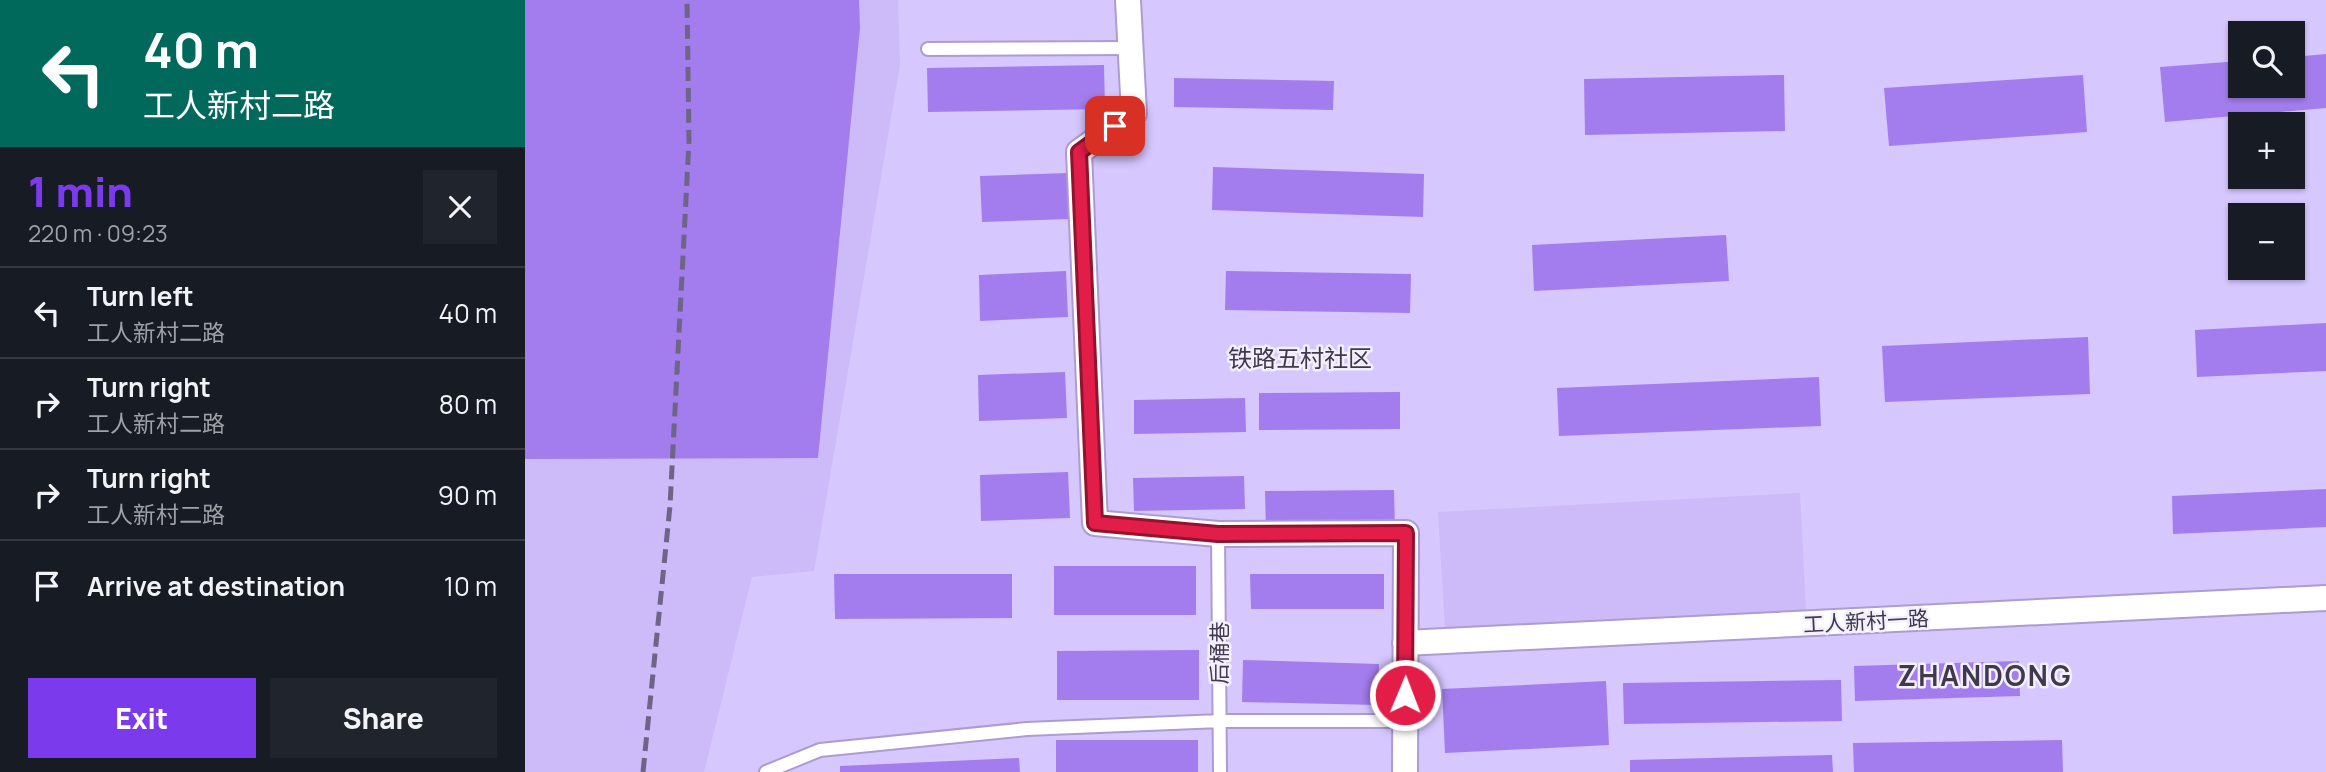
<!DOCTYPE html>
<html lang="en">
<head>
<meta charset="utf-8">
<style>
	:root { --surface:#171b24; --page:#20242c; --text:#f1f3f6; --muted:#9ea1a6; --line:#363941; --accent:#7c3aed }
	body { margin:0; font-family:Manrope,"Noto Sans SC",sans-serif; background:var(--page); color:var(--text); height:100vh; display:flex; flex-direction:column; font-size:26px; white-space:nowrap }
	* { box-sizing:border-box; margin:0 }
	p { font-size:23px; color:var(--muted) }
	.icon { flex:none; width:38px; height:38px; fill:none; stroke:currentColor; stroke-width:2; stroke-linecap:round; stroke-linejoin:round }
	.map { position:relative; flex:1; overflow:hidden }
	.drawer { display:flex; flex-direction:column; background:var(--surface); width:525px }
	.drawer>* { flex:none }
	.hud { background:#00695c; color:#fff; overflow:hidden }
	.fabs { position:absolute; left:1703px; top:21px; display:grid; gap:14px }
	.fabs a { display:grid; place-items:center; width:77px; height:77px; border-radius:0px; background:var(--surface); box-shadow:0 2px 5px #0004; font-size:35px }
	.pin { position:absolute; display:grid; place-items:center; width:60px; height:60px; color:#fff; margin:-30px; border-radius:14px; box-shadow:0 4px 10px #0006 }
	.me { position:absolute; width:77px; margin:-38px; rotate:1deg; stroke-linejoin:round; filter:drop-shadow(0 0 5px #0008) }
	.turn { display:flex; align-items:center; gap:24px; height:147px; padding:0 28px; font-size:32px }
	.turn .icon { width:91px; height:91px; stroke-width:2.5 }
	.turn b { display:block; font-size:49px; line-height:60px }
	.round { display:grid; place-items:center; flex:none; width:74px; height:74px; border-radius:0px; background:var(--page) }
	.overview { display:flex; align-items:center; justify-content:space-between; height:119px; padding:0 28px }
	h1 { font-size:42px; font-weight:800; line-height:52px; color:var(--accent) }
	.primary-button { display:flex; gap:14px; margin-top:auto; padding:14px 28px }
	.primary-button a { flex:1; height:80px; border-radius:0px; background:var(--accent); color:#fff; font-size:28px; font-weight:800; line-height:80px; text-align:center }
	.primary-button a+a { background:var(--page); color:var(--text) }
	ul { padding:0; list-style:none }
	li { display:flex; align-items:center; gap:21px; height:91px; padding:0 28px; border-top:2px solid var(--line) }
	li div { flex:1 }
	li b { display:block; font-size:26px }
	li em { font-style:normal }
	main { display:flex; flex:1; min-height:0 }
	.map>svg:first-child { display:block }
	.built { fill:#ccbaf9 }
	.building { fill:#a37ded }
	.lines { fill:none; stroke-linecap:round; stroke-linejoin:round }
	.service-casing { stroke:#ac9cd2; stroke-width:16 }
	.minor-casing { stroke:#ac9cd2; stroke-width:28 }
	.service { stroke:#fff; stroke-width:12 }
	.minor { stroke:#fff; stroke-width:24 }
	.rail { stroke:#6e6586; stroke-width:5; stroke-dasharray:14 7; stroke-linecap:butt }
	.route-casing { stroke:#92132f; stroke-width:18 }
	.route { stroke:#e11d48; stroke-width:12 }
	.labels { text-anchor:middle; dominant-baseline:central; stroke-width:5; stroke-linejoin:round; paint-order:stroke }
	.street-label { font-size:21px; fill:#3f384f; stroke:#f3f0fb }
	.quarter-label { font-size:24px; fill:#3f384f; stroke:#f3f0fb }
	.district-label { font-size:28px; font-weight:bold; letter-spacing:2px; fill:#3f384f; stroke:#f3f0fb }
</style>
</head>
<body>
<main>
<section class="drawer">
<div class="hud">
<div class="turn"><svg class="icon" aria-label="left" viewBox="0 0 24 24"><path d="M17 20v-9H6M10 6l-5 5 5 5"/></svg><div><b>40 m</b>工人新村二路</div></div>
</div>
<div class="overview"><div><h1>1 min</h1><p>220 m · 09:23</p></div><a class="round"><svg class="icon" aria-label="close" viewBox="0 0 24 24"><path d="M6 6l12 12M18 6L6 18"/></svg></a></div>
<ul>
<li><svg class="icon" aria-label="left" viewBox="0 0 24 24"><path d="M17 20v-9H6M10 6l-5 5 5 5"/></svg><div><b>Turn left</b><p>工人新村二路</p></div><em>40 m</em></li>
<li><svg class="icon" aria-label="right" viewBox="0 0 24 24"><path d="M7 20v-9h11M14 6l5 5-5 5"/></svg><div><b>Turn right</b><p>工人新村二路</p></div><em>80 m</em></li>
<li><svg class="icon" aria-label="right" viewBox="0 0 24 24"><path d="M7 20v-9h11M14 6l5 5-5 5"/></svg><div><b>Turn right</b><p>工人新村二路</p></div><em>90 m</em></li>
<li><svg class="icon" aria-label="arrive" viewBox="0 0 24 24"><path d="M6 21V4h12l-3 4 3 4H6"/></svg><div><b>Arrive at destination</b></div><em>10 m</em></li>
</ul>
<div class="primary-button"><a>Exit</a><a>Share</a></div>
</section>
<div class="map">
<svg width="1801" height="772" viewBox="0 0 1801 772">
	<rect width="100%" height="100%" fill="#d6c7ff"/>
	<path class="built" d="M 0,0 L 373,0 L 375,65 L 289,571 L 227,577 L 179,772 L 0,772 Z
		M 1275,493 L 1281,610 L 920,628 L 913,512 Z"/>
	<path class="building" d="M 0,0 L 334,0 L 335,28 L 293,458 L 0,459 Z
		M 1801,54 L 1801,108 L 1640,122 L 1635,67 L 1715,61 L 1715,86 L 1768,86 L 1768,57 Z
		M 579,65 L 580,109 L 403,112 L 402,68 Z
		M 1259,75 L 1260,131 L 1060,135 L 1059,79 Z
		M 1558,75 L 1562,132 L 1364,146 L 1359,88 Z
		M 649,78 L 809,81 L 808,110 L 649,107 Z
		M 688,167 L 899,174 L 898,217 L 687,210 Z
		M 543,173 L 545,219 L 457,222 L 455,176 Z
		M 1201,235 L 1204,281 L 1009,291 L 1007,245 Z
		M 541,271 L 543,317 L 455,321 L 454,275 Z
		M 701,271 L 886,274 L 885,313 L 700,310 Z
		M 1801,323 L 1801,371 L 1672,377 L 1670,330 Z
		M 1563,337 L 1565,394 L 1360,402 L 1357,346 Z
		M 540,372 L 542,418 L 454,421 L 453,375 Z
		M 1294,377 L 1296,426 L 1034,436 L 1032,388 Z
		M 875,392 L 875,429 L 734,430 L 734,393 Z
		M 720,398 L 721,432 L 609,434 L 609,400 Z
		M 543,472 L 545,518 L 456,521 L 455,475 Z
		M 719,476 L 720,509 L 609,511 L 608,478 Z
		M 1801,489 L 1801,527 L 1648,534 L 1647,496 Z
		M 869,490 L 870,530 L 741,531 L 740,491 Z
		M 529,566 L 671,566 L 671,615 L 529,615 Z
		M 309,574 L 487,574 L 487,618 L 310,619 Z
		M 725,574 L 859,574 L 859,609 L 726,609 Z
		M 674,650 L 674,700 L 532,700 L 532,651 Z
		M 718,660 L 854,664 L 853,705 L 717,702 Z
		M 1494,661 L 1495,696 L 1330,701 L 1329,666 Z
		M 1316,680 L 1317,721 L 1099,724 L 1098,683 Z
		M 1081,681 L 1084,745 L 920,753 L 917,689 Z
		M 531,740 L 673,740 L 673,772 L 531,772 Z
		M 1537,740 L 1538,772 L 1329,772 L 1328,743 Z
		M 1307,755 L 1308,772 L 1105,772 L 1105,760 Z
		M 494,758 L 495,772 L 315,772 L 315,766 Z"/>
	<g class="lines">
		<defs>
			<path id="service" d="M 403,49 L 606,48
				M 693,534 L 695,772
				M 241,772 L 295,750 L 502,729 L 695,721 L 880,721"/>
			<path id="minor" d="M 603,0 L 609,113 L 554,152 L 570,523 L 693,534 L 881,533 L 880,772
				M 880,643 L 1801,598"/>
		</defs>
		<use href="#service" class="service-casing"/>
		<use href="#minor" class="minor-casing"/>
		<use href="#service" class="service"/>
		<use href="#minor" class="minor"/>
		<path class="rail" d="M 118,772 L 145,506 L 164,141 L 162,0"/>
	</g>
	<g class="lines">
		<defs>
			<path id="route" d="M 590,126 L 554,152 L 570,523 L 693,534 L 881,533 L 880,695"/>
		</defs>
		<use href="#route" class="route-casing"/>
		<use href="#route" class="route"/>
	</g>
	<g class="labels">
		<g class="street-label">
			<text transform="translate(1341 621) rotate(-3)">工人新村一路</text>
			<text transform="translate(694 653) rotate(-90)">后桶巷</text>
		</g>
		<g class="quarter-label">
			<text x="775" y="357">铁路五村社区</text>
		</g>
		<g class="district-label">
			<text x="1460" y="675">ZHANDONG</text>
		</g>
	</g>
</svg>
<div class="fabs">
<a><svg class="icon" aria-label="search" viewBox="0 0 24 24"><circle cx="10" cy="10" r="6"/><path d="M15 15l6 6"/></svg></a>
<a>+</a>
<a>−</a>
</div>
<div class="pin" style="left:590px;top:126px;background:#d93025"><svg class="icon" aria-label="arrive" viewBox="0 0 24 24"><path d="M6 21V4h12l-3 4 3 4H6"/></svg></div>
<svg class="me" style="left:880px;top:695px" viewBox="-20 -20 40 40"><circle r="17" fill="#e11d48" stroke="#fff" stroke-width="3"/><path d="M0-11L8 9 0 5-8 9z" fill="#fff"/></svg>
</div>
</main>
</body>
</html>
